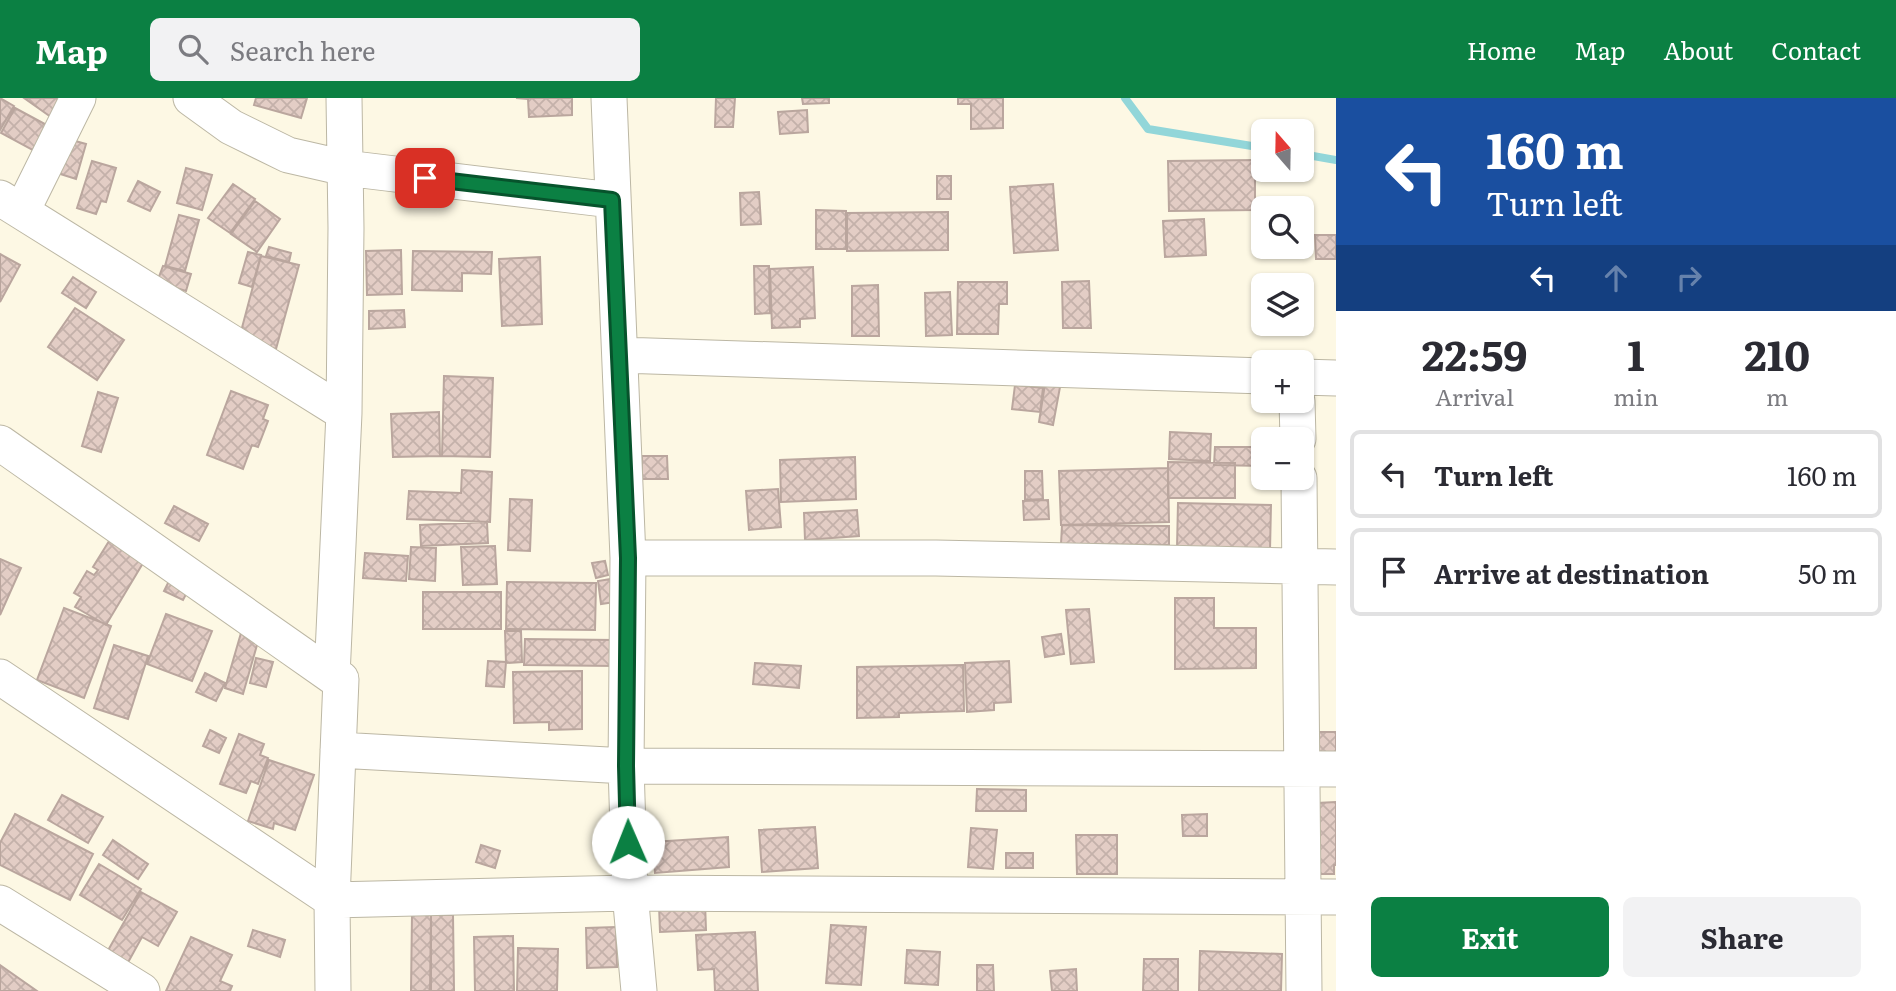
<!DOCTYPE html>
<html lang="en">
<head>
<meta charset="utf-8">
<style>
	:root { --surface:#fff; --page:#f2f2f3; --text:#2b2b33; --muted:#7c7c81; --line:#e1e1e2; --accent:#0b8043 }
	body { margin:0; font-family:Literata,serif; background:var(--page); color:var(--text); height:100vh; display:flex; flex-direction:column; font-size:26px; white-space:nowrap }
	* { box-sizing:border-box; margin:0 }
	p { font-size:23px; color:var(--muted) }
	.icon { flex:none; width:38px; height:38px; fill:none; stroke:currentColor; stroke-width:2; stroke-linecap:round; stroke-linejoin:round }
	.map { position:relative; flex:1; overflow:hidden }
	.details { display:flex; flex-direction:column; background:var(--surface); width:560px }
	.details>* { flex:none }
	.guide { background:#1a4fa0; color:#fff; overflow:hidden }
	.needle { width:46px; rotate:340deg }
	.buttons { position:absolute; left:1251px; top:21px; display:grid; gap:14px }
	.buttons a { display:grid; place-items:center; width:63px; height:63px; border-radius:10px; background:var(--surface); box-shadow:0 2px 5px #0004; font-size:35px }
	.pin { position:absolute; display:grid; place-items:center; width:60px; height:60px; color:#fff; margin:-30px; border-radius:14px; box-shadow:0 4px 10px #0006 }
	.me { position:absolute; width:77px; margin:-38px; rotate:359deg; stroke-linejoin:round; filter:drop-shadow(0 0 5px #0008) }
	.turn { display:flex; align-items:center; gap:24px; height:147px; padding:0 35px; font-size:32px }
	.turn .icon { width:91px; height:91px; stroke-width:2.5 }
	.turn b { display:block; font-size:49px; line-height:60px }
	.lanes { display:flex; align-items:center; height:66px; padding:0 35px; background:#0003; justify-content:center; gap:35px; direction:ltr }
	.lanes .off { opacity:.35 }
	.eta { display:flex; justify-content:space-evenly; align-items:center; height:119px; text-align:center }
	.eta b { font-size:42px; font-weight:700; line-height:49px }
	.button { display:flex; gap:14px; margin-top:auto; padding:14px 35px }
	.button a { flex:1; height:80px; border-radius:10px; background:var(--accent); color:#fff; font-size:28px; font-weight:700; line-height:80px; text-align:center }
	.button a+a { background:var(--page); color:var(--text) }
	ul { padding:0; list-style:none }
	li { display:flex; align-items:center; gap:21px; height:88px; margin:0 14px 10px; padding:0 21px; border:4px solid var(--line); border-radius:10px }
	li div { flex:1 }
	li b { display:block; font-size:26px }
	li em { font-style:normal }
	header { display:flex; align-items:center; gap:42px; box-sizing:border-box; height:98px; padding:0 35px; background:var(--accent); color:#fff }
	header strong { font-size:33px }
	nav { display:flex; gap:38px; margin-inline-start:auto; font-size:24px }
	.search { width:490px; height:63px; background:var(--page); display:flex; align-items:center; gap:18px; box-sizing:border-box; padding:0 24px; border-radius:10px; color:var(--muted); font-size:26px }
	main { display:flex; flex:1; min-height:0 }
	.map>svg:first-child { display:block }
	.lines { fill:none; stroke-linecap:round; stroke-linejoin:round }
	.stream { stroke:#92d6d9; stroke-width:8 }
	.building { fill:url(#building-cross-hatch); stroke:#baa69e; stroke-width:2 }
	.minor-casing { stroke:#bcb7a4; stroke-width:37 }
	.minor { stroke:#fff; stroke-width:35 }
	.route-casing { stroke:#07532c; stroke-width:18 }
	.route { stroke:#0b8043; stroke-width:12 }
</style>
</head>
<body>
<header>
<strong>Map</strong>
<div class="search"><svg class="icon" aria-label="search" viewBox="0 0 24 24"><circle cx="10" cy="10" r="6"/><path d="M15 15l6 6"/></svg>Search here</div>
<nav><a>Home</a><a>Map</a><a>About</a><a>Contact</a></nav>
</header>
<main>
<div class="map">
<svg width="1336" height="893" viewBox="0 0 1336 893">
	<defs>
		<pattern id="building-cross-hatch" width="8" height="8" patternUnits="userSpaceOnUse" patternTransform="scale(1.75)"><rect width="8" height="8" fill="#e3cdc5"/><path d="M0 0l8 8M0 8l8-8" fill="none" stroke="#c4b1aa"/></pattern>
	</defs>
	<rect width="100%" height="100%" fill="#fdf8e4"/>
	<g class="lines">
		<path class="stream" d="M 1125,0 L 1148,31 L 1264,50
			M 1302,56 L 1336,62"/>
	</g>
	<path class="building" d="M 0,0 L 14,8 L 0,32 Z
		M 24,0 L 67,0 L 58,24 Z
		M 256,0 L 307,0 L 301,20 L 254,7 Z
		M 516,0 L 572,0 L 572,17 L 529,19 L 528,1 Z
		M 716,0 L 735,0 L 733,29 L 715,29 Z
		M 802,0 L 829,0 L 829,5 L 803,6 Z
		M 958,0 L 1003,0 L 1003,30 L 971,31 L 971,6 L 958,6 Z
		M 15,10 L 54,31 L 40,56 L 1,35 Z
		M 807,12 L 808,34 L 780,36 L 778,14 Z
		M 61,39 L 86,46 L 76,81 L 51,73 Z
		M 1255,62 L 1255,112 L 1169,113 L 1168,63 Z
		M 92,63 L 116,70 L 106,104 L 101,103 L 96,116 L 77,110 Z
		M 186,70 L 212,77 L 202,112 L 177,105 Z
		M 937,78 L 951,78 L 951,101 L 937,101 Z
		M 138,83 L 160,94 L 150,113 L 128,103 Z
		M 233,86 L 255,101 L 230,135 L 208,120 Z
		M 1053,86 L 1058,152 L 1014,155 L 1010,89 Z
		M 759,94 L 761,126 L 741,127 L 740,95 Z
		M 255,103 L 280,121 L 257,154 L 231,136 Z
		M 816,112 L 846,113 L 846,151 L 816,151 Z
		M 948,114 L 948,152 L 847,153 L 847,115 Z
		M 179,117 L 199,122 L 185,173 L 165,168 Z
		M 1204,121 L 1206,157 L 1165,159 L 1163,123 Z
		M 1315,137 L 1336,137 L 1336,161 L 1316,161 Z
		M 269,149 L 291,155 L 289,164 L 266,158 Z
		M 401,152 L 402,196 L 367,197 L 366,153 Z
		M 413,153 L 492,154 L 491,176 L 462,175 L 462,193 L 412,192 Z
		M 248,154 L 261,157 L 252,189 L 239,185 Z
		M 0,156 L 20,167 L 0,204 Z
		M 261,158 L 299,167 L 276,251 L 239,241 Z
		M 540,159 L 542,226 L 502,228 L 499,161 Z
		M 163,168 L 191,176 L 186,193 L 157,184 Z
		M 754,168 L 769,168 L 770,215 L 755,216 Z
		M 813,169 L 815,220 L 800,221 L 800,229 L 772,230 L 770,171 Z
		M 73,179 L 96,194 L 86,210 L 62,195 Z
		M 1089,183 L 1091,230 L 1063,230 L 1062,184 Z
		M 958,184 L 1007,184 L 1007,206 L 999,206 L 998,236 L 957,236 Z
		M 878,187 L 879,238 L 852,238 L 852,188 Z
		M 950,194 L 952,237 L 926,238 L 925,195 Z
		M 75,210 L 124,242 L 97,282 L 48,249 Z
		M 404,212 L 405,229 L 369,231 L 369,213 Z
		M 444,278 L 493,280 L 490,359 L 442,358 Z
		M 1045,286 L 1060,289 L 1053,327 L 1039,324 Z
		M 1015,287 L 1043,290 L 1040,314 L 1012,311 Z
		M 231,293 L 268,307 L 263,321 L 268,323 L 258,349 L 252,347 L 243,371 L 207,357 Z
		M 98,294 L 118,300 L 101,354 L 82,348 Z
		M 439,314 L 440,358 L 393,359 L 391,316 Z
		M 1170,334 L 1211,336 L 1210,363 L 1169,361 Z
		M 1215,349 L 1264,349 L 1264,368 L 1214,367 Z
		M 642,358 L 667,358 L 668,381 L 642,381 Z
		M 855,359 L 856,401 L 781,404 L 780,362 Z
		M 1168,364 L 1235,365 L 1235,400 L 1168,400 Z
		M 1168,370 L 1169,424 L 1061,427 L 1059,373 Z
		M 462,372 L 492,374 L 490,424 L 407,421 L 409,393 L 461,395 Z
		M 1025,373 L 1042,373 L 1043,401 L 1025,402 Z
		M 778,391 L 781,429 L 749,432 L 746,393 Z
		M 510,401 L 532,402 L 530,453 L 508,452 Z
		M 1048,402 L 1049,421 L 1024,422 L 1023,403 Z
		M 1178,405 L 1271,407 L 1270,452 L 1177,450 Z
		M 174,408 L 208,426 L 199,443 L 165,425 Z
		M 857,412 L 859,438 L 805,442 L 804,415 Z
		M 487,424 L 488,445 L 421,448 L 420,427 Z
		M 1062,427 L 1169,428 L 1169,447 L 1061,446 Z
		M 114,435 L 149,455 L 106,527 L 75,509 L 81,499 L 74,495 L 87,473 L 94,477 L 98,472 L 93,469 Z
		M 495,448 L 497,486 L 463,487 L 461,449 Z
		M 411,449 L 436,450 L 435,483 L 409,481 Z
		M 365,455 L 408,458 L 406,483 L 363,480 Z
		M 0,461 L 21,470 L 0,517 Z
		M 605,463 L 608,477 L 596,480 L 592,465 Z
		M 174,473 L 193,483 L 183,502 L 164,493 Z
		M 611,481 L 615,504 L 601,506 L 598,483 Z
		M 507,484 L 596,485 L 595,532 L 506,531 Z
		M 423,494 L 501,494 L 501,531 L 423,531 Z
		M 1175,500 L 1214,500 L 1214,530 L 1256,530 L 1256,570 L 1175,571 Z
		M 64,510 L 111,528 L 84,600 L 37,582 Z
		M 1089,511 L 1094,564 L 1071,566 L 1066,512 Z
		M 166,516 L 212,533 L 192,583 L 147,566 Z
		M 505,533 L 521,533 L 522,564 L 506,565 Z
		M 241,535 L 259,540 L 243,596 L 225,590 Z
		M 1061,536 L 1064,556 L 1045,559 L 1042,539 Z
		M 525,541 L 615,542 L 615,568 L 524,567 Z
		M 114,547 L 148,558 L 128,621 L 94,610 Z
		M 256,560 L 273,564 L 266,589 L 250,585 Z
		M 488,563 L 506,564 L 504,589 L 486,588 Z
		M 1009,563 L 1011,604 L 994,605 L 994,612 L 967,614 L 965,565 Z
		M 755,565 L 801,568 L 799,590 L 753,586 Z
		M 963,567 L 964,613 L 899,615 L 899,619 L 857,620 L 857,569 Z
		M 582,573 L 582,631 L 549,632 L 549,624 L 514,625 L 513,574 Z
		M 205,575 L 225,585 L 216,603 L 196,594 Z
		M 210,632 L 226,640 L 219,655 L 203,648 Z
		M 1319,634 L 1336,634 L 1336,655 L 1319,655 Z
		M 239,636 L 264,646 L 260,657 L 268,660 L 258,686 L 251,683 L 246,695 L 220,686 Z
		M 269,662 L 314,677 L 295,732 L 274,725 L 273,731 L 248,723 Z
		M 977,691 L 1026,692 L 1026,713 L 976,713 Z
		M 62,697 L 103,719 L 88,745 L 48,722 Z
		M 1336,704 L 1336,767 L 1334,767 L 1334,776 L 1317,776 L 1317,705 Z
		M 15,716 L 93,756 L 70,802 L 0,767 L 0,745 Z
		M 1207,716 L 1207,738 L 1183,738 L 1182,717 Z
		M 815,729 L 818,770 L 762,774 L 759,732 Z
		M 971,730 L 997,732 L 993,771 L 968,769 Z
		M 1076,737 L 1117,737 L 1117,776 L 1077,776 Z
		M 728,739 L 729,769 L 655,775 L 653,744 Z
		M 113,742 L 148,766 L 138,781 L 103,757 Z
		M 481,747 L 500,753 L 495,770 L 476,764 Z
		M 1006,755 L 1033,755 L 1033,770 L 1006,770 Z
		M 99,766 L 141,791 L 122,822 L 80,797 Z
		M 141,794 L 177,814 L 158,848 L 142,839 L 126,868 L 106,856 Z
		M 705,804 L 706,832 L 660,834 L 659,807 Z
		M 412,817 L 431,817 L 430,893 L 411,893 Z
		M 431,817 L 453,817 L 454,893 L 431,893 Z
		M 831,827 L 866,829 L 861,887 L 826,885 Z
		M 616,829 L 617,869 L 587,870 L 586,830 Z
		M 253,832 L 285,842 L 280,859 L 248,848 Z
		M 755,834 L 758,893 L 715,893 L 714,871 L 698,872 L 696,837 Z
		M 513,838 L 514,893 L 475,893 L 474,839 Z
		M 191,839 L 232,857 L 220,883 L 232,888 L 230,893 L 166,893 Z
		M 518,850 L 558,851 L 557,893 L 517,893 Z
		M 907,852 L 940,854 L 938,887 L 905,885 Z
		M 1200,853 L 1282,856 L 1281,893 L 1199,893 Z
		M 1144,861 L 1178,861 L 1178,893 L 1143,893 Z
		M 0,867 L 37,893 L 0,893 Z
		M 977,867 L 993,867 L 994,893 L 977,893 Z
		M 1076,871 L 1077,893 L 1052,893 L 1050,873 Z"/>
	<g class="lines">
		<defs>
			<path id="minor" d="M 191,0 L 231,29 L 288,57 L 345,70 L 612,102
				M 609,0 L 628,460 L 626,668 L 630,795 L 639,893
				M 0,100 L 344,315
				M 22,113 L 78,0
				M 620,257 L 1264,278
				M 1302,279 L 1336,280
				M 1297,303 L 1298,341
				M 0,345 L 332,578
				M 1299,380 L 1304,893
				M 628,460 L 936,460 L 1336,469
				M 0,579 L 332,802 L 630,795 L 1336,799
				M 338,652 L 626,668 L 1336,671
				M 0,805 L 142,893
				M 333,893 L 332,802 L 341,581 L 332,578 L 344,315 L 346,130 L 344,0"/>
		</defs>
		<use href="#minor" class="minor-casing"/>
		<use href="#minor" class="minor"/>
	</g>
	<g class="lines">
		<defs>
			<path id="route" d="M 425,80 L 612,102 L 628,460 L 626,668 L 628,744"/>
		</defs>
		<use href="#route" class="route-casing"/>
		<use href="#route" class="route"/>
	</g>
</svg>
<div class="buttons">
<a><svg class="needle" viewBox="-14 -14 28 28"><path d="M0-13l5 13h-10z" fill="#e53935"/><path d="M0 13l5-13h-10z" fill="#7c7c81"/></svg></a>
<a><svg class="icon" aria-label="search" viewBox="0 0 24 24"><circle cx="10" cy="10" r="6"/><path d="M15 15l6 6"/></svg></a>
<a><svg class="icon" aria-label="layers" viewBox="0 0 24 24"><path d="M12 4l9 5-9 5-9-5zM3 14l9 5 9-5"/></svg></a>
<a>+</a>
<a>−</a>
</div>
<div class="pin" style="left:425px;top:80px;background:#d93025"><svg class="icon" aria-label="arrive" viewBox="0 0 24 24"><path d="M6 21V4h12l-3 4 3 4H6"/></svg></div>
<svg class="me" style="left:628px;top:744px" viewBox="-20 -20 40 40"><circle r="19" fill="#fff"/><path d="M0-13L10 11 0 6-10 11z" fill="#0b8043"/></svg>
</div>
<section class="details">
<div class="guide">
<div class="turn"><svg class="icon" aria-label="left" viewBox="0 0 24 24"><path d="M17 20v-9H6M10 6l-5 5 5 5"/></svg><div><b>160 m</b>Turn left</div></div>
<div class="lanes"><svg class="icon" aria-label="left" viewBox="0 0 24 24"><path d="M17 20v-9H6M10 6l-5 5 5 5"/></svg><svg class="icon off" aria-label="ahead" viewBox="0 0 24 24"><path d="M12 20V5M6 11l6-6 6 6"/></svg><svg class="icon off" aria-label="right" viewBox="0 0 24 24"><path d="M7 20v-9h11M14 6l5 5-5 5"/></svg></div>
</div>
<div class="eta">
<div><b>22:59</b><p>Arrival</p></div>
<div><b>1</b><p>min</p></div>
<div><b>210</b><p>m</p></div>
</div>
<ul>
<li><svg class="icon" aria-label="left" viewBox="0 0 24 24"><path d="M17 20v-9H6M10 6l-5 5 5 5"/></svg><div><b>Turn left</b></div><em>160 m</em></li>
<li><svg class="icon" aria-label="arrive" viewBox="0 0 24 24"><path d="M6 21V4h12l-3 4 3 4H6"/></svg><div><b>Arrive at destination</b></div><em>50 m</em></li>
</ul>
<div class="button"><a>Exit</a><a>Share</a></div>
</section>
</main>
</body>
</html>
